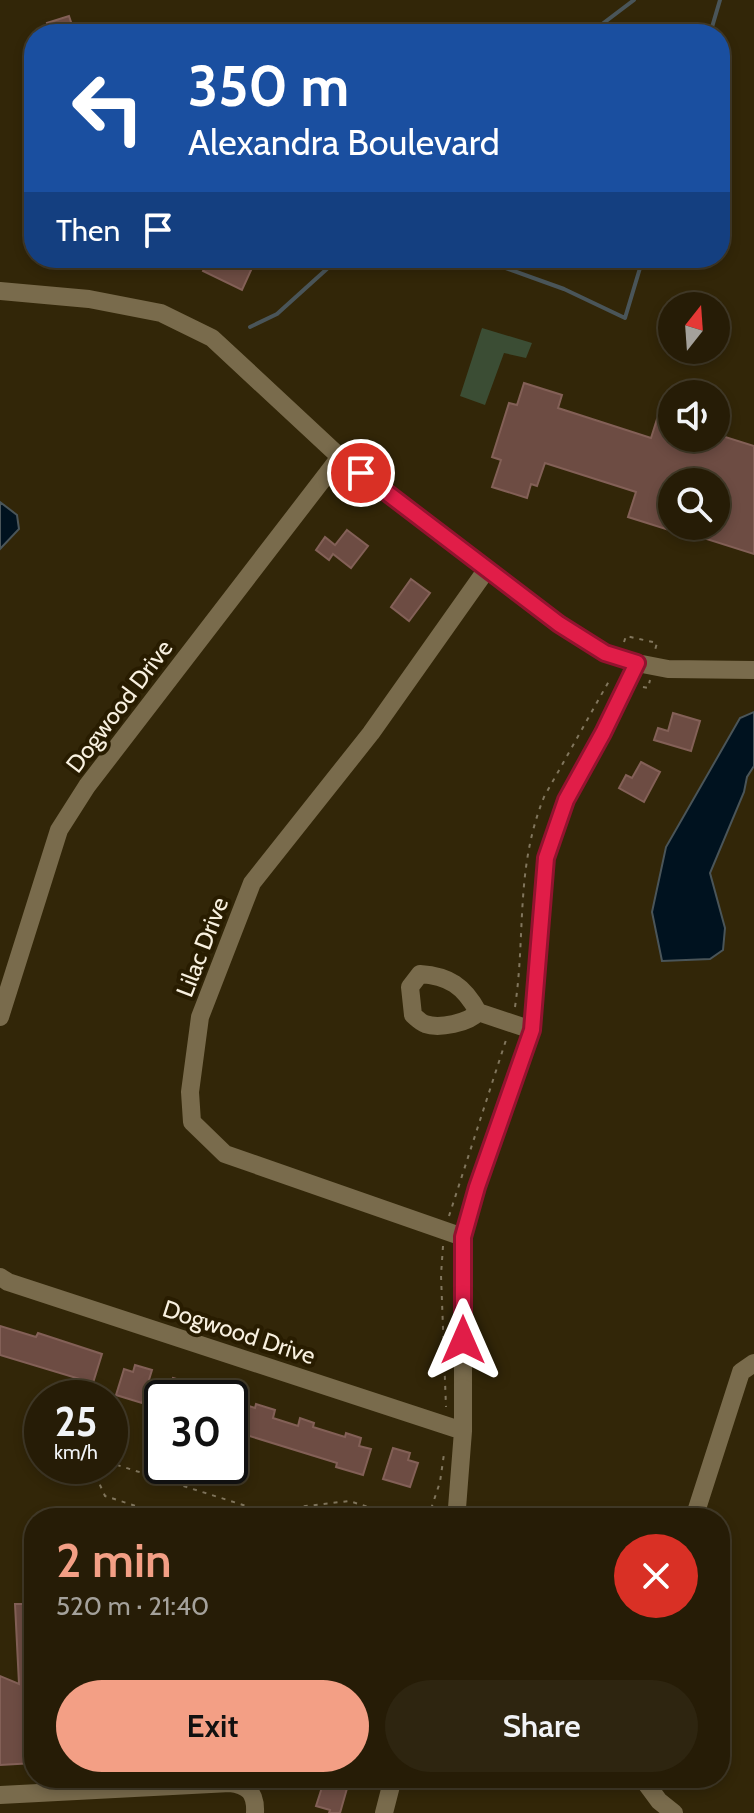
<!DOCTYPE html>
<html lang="en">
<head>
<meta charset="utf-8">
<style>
	:root { --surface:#261c06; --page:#2e2510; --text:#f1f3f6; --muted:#a4a19b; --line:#423a28; --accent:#f39f85 }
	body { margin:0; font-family:Cabin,sans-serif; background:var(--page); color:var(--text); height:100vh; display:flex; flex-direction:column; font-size:30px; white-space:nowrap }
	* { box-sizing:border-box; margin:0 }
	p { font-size:26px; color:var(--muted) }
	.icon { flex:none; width:44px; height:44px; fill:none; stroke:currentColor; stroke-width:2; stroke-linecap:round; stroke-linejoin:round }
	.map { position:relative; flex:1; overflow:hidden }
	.sheet { position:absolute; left:24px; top:1508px; width:706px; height:280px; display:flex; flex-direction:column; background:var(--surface); border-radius:32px; box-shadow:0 4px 12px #0003,0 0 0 2px var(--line) }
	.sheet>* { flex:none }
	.hud { position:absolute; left:24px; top:24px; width:706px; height:244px; border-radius:32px; box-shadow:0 4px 12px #0003,0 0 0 2px var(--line); background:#1a4fa0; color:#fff; overflow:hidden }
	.needle { width:52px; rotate:17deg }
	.buttons { position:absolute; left:658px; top:292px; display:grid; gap:16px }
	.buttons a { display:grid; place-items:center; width:72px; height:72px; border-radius:50%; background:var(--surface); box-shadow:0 4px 12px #0003,0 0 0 2px var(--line); font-size:40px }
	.speed { position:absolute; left:24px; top:1380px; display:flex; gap:16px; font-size:40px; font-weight:700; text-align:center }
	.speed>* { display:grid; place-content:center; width:104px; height:104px; border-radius:50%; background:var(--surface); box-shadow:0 4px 12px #0003,0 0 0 2px var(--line); line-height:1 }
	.speed small { font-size:20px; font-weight:400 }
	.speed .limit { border:4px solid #111; border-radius:12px; background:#fff; color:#111 }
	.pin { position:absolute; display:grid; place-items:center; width:68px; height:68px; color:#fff; margin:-34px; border:4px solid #fff; border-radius:50%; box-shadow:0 2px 8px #0007 }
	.me { position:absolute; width:88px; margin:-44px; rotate:0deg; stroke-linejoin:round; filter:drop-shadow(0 0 6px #0008) }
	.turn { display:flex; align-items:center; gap:28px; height:168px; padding:0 32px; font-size:36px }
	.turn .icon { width:104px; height:104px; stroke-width:2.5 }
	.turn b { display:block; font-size:56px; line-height:68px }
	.then { display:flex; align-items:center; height:76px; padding:0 32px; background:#0003; gap:16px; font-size:30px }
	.round { display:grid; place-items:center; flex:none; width:84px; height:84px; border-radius:42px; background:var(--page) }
	.head { display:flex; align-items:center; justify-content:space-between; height:136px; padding:0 32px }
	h1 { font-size:48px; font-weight:600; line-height:60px; color:var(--accent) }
	.button { display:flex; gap:16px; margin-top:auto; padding:16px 32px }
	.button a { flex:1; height:92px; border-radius:48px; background:var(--accent); color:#111; font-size:32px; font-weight:600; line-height:92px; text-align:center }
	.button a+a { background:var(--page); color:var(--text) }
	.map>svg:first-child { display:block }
	.green { fill:#3b4d34 }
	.water { fill:#00121f; stroke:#4a5559; stroke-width:2 }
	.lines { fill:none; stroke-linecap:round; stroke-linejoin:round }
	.stream { stroke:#4a5559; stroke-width:4 }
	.building { fill:#6d4c43; stroke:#836057; stroke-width:2 }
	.path { stroke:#81765d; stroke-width:2; stroke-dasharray:4 6; stroke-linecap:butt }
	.minor { stroke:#796b4c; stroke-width:18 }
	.route-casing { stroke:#92132f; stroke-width:20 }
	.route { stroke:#e11d48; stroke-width:14 }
	.labels { text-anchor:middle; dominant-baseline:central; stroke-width:8; stroke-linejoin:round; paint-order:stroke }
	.street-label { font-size:24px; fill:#f8f0df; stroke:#281c00 }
</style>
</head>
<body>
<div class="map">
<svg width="754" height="1813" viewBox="0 0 754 1813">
	<rect width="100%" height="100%" fill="#322608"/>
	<path class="green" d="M 482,328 L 532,343 L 526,358 L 504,353 L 485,405 L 460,396 Z"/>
	<path class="water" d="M 0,502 L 17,515 L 19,529 L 0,549 Z
		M 754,712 L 754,766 L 747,777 L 744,792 L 710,873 L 725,928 L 723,950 L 710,959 L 662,961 L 652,912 L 666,847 L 740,718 Z"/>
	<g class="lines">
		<path class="stream" d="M 589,34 L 634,0
			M 710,34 L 720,0
			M 478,258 L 564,289 L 625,318 L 643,258
			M 250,327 L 277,314 L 339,258"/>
	</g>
	<path class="building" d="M 69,16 L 75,34 L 50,34 L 47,23 Z
		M 209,258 L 230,258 L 252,268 L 242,290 L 203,271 Z
		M 524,383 L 562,395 L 558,408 L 651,438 L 658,416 L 672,420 L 672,438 L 716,438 L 716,434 L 754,446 L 754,554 L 672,528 L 672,526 L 716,526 L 716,482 L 672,482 L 672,531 L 628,517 L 636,492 L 545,463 L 537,486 L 531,484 L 527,498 L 492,487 L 501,460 L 492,457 L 509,403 L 517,405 Z
		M 347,530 L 368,546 L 351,568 L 333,554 L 329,560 L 316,550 L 325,537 L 335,545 Z
		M 411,579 L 430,593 L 409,621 L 391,607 Z
		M 673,713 L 700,721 L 691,751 L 654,740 L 658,728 L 668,731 Z
		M 641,762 L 660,772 L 644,802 L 619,788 L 626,775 L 632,778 Z
		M 0,1326 L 36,1337 L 38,1333 L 102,1354 L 93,1383 L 0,1355 Z
		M 135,1365 L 152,1370 L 142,1403 L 116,1395 L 124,1369 L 133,1372 Z
		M 173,1378 L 231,1395 L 231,1398 L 166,1398 Z
		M 230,1400 L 255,1408 L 256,1404 L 275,1410 L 273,1418 L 298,1426 L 300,1418 L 314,1423 L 313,1427 L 345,1437 L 346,1433 L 361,1438 L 359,1446 L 371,1449 L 363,1475 L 336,1467 L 337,1463 L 230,1430 Z
		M 393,1448 L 410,1453 L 408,1460 L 418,1463 L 410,1487 L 383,1479 Z
		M 15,1604 L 34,1604 L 34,1763 L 0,1765 L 0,1676 L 19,1684 Z
		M 325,1778 L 348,1785 L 340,1813 L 329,1813 L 330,1810 L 316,1806 Z"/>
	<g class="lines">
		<path class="path" d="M 624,642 L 626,636 L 657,643 L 655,650
			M 643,687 L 648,688 L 650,680
			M 515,1007 C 526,933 515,869 544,797 L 609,681
			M 449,1216 L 506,1040
			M 443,1246 L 441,1275 L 446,1407
			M 264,1511 L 349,1501 L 403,1518
			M 173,1518 L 105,1496 L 95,1474 L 114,1464 L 262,1511 L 271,1518
			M 428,1518 L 440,1482 L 444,1454"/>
		<path class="minor" d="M 0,291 L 89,299 L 161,313 L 212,338 L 340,457 L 559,624 L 605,653 L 637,663 L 668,669 L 754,670
			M 478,1012 C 469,1023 439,1029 425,1024 C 423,1024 414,1016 413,1015 L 410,987 L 420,974 C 449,976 464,986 478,1012 L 532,1030
			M 0,1017 L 59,830 L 87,786 L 340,457
			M 463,1237 L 225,1154 L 192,1122 L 190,1092 L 200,1017 L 252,883 L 371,733 L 487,569
			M 0,1277 L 8,1282 L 463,1431
			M 453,1518 L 457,1508 L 463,1431 L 463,1237 L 477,1187 L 532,1030 L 546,858 L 566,800 L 603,733 L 637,663
			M 694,1518 L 741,1372 L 754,1363
			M 642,1778 L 659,1801 L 674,1813
			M 0,1795 L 230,1783 C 249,1785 256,1794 255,1813
			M 384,1813 L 393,1778"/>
	</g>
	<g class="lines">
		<defs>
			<path id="route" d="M 361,473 L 559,624 L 605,653 L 637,663 L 603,733 L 566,800 L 546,858 L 532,1030 L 477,1187 L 463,1237 L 463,1340"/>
		</defs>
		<use href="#route" class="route-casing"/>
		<use href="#route" class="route"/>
	</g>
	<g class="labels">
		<g class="street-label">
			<text transform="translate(119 706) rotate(-53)">Dogwood Drive</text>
			<text transform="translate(202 947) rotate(-69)">Lilac Drive</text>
			<text transform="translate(239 1332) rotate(18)">Dogwood Drive</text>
		</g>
	</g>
</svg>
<div class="buttons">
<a><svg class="needle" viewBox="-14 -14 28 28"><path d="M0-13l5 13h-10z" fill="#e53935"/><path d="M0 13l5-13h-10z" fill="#a4a19b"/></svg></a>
<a><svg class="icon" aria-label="sound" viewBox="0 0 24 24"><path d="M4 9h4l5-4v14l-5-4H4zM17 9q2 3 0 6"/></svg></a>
<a><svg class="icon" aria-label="search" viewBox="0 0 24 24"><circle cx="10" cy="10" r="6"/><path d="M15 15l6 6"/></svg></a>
</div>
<div class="speed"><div>25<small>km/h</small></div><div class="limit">30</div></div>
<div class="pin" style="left:361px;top:473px;background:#d93025"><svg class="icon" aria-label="arrive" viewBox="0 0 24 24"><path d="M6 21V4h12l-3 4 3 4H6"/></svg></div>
<svg class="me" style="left:463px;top:1340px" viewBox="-20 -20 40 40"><path d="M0-17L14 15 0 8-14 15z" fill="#e11d48" stroke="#fff" stroke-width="4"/></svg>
<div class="hud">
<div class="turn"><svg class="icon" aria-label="left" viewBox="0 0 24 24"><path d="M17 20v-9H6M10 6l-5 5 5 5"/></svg><div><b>350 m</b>Alexandra Boulevard</div></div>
<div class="then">Then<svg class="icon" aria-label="arrive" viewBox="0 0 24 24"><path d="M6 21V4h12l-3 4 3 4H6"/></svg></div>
</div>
<section class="sheet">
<div class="head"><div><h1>2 min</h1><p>520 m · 21:40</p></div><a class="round" style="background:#d93025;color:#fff"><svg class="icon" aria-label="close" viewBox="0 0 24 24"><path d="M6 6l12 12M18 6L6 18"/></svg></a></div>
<div class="button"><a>Exit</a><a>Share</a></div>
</section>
</div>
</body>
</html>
